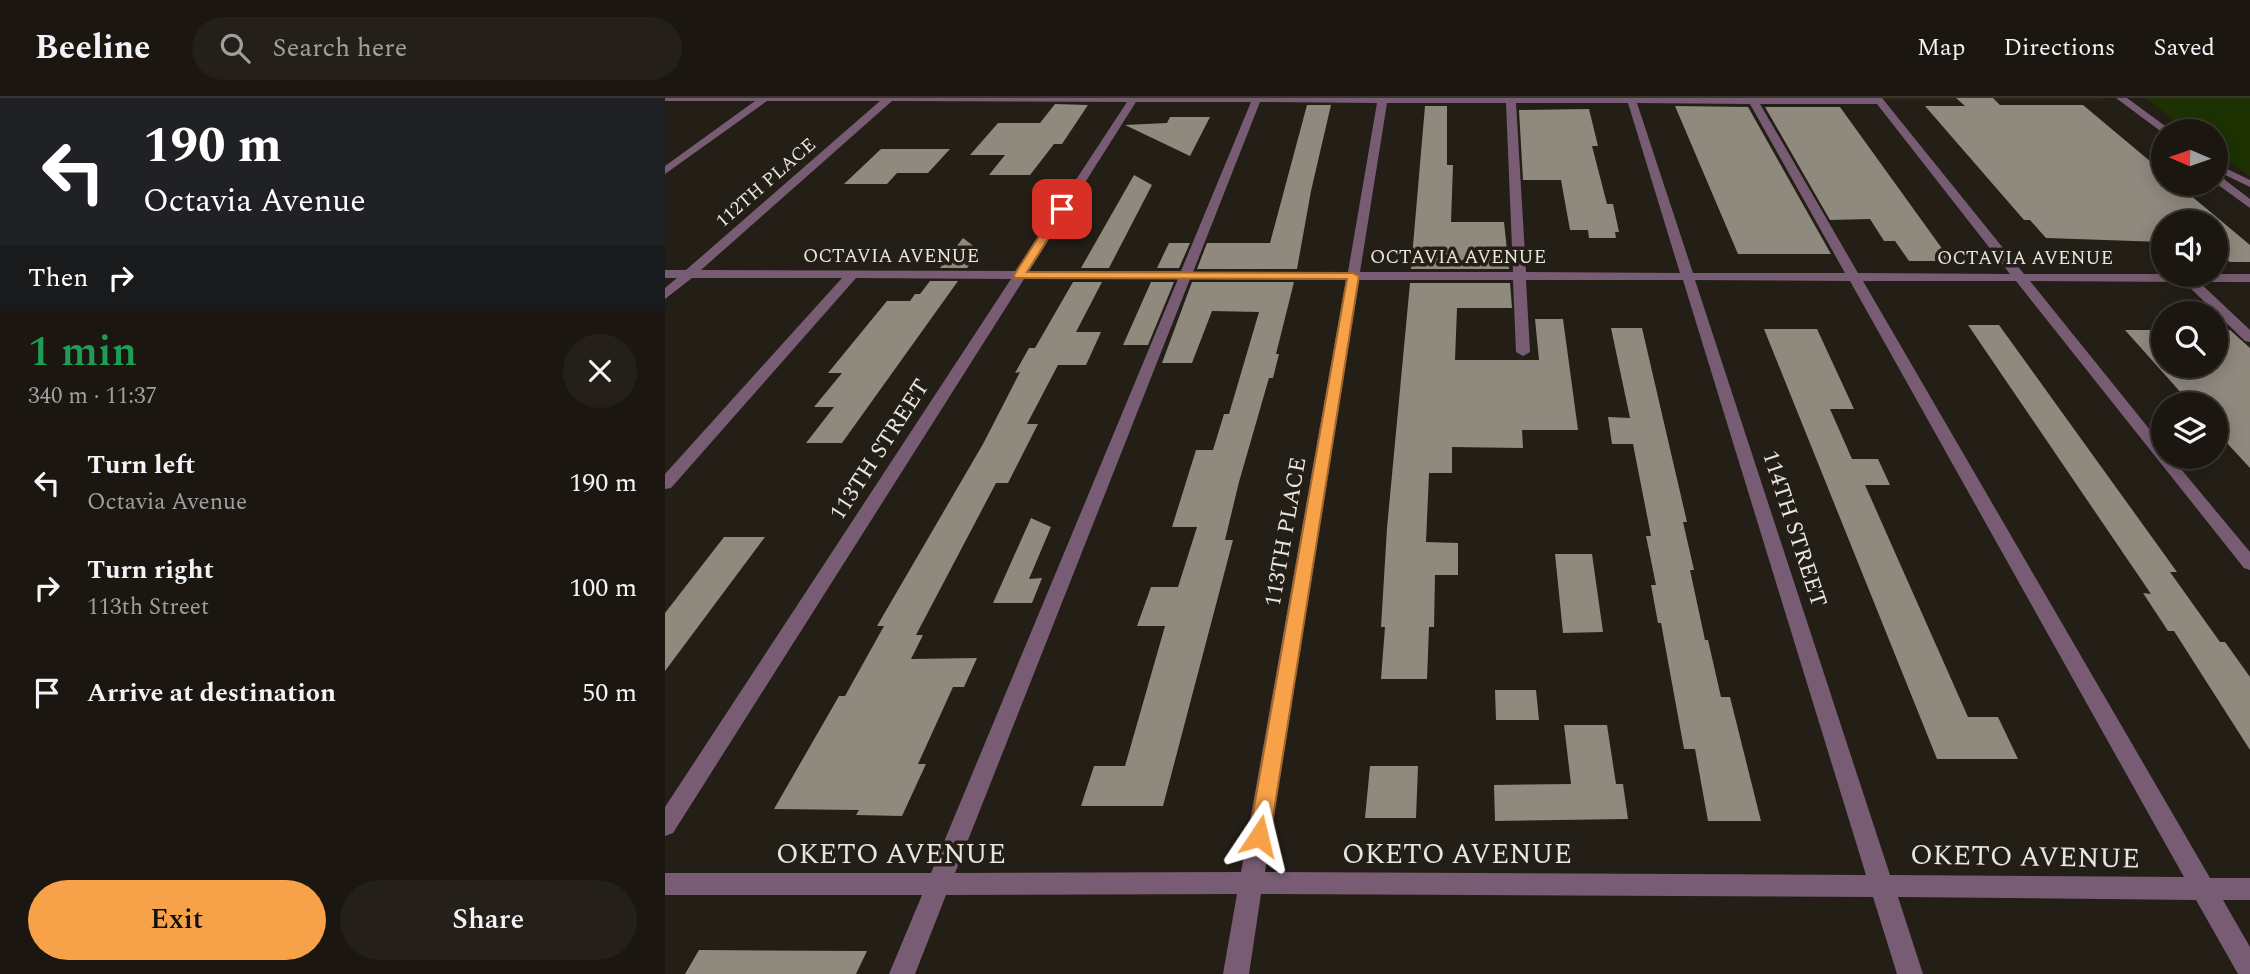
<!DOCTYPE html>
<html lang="en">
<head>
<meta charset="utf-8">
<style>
	:root { --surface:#1b1710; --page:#242019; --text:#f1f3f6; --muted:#a09f9f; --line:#393630; --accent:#f7a148 }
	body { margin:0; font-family:Spectral,serif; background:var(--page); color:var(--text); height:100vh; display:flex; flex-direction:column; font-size:26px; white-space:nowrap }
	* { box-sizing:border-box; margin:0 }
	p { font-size:23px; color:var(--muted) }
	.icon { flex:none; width:38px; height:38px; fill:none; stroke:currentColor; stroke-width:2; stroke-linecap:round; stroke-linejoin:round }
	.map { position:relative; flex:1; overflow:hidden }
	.drawer { display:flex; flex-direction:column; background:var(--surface); width:665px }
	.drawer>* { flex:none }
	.hud { background:#202124; color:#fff; overflow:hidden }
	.needle { width:46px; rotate:272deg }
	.buttons { position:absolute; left:1486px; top:21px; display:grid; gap:14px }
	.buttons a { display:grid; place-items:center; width:77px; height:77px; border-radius:50%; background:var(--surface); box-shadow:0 4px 18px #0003,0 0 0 2px var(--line); font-size:35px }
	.pin { position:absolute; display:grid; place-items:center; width:60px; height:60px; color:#fff; margin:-30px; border-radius:14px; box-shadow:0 4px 10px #0006 }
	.me { position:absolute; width:77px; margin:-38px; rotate:10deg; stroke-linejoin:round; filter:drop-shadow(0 0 5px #0008) }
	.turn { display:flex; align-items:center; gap:24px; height:147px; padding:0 28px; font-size:32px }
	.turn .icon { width:91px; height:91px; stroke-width:2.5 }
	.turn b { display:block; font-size:49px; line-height:60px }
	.then { display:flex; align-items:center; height:66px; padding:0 28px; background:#0003; gap:14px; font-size:26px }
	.round { display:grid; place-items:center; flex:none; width:74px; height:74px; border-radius:37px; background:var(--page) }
	.headline { display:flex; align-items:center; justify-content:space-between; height:119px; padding:0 28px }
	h1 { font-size:42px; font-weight:600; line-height:52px; color:#1e9e55 }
	.primary-button { display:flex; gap:14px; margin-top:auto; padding:14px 28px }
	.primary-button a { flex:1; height:80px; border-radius:42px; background:var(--accent); color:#111; font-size:28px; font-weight:600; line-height:80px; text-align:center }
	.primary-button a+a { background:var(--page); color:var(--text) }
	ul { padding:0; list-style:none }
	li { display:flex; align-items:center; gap:21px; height:105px; padding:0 28px }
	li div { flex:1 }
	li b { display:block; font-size:26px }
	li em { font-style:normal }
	header { display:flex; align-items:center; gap:42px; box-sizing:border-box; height:98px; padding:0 35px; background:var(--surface); border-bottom:2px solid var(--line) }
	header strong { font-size:33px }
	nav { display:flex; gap:38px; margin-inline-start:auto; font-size:24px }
	.search { width:490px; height:63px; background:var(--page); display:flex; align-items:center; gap:18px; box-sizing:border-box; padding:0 24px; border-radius:38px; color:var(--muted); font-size:26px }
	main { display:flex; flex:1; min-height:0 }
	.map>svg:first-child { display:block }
	.built { fill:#2c2415 }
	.green { fill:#1d3200 }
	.building { fill:#8f897e }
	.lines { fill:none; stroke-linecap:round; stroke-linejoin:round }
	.minor { fill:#785c73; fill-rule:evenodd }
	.route { fill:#f7a148; stroke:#a1692f; stroke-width:2 }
	.labels { text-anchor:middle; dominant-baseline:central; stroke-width:7; stroke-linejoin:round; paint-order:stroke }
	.far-street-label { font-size:19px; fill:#e9e5df; stroke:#241f16 }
	.street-label { font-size:23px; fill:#e9e5df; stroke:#241f16 }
	.near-street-label { font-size:28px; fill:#e9e5df; stroke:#241f16 }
</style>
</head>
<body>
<header>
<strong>Beeline</strong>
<div class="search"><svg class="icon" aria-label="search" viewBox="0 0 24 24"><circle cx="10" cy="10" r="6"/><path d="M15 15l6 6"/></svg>Search here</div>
<nav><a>Map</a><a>Directions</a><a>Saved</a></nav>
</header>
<main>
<section class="drawer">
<div class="hud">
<div class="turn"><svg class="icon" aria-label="left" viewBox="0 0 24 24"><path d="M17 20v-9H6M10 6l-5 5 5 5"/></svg><div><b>190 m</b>Octavia Avenue</div></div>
<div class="then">Then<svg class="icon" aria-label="right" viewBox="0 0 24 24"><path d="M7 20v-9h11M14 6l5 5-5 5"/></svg></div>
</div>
<div class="headline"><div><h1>1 min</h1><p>340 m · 11:37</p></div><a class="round"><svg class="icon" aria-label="close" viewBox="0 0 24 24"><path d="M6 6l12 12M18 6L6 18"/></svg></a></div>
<ul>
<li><svg class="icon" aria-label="left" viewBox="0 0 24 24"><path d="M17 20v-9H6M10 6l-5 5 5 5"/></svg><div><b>Turn left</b><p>Octavia Avenue</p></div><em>190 m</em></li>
<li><svg class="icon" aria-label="right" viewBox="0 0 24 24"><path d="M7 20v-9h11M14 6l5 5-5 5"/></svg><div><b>Turn right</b><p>113th Street</p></div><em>100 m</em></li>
<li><svg class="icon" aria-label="arrive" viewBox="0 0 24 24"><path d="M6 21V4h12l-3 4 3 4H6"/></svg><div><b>Arrive at destination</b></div><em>50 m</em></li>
</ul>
<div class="primary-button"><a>Exit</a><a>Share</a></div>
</section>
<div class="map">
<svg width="1585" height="876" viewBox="0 0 1585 876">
	<rect width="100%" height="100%" fill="#241f16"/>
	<path class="built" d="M 0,0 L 1437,0 L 1441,3 L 944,2 Z"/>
	<path class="green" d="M 1480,0 L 1585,0 L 1585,78 L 1551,53 L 1550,33 L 1524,33 Z"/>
	<path class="building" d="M 1291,0 L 1328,0 L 1335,7 L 1418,7 L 1498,74 L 1498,86 L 1512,86 L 1585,147 L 1585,164 L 1565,164 L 1550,151 L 1550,122 L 1498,121 L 1498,144 L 1381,140 L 1365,122 L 1359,122 L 1260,8 L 1300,8 Z
		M 390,6 L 423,7 L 397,46 L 389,46 L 365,77 L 324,77 L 340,57 L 305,57 L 333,25 L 375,25 Z
		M 642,7 L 666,7 L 646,93 L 632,171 L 532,171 L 542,145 L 605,145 Z
		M 760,8 L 782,8 L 782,67 L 788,67 L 786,124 L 839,124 L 844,171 L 746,171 Z
		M 1010,8 L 1083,9 L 1166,156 L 1073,156 Z
		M 1100,9 L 1175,9 L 1286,163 L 1244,163 L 1230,143 L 1219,143 L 1205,121 L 1165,122 Z
		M 924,11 L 933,48 L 927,48 L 942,106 L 948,106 L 954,134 L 950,134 L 951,140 L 924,140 L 923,132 L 905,132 L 896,82 L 858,82 L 854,12 Z
		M 505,19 L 545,19 L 525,58 L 460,27 L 502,25 Z
		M 216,51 L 285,51 L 263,75 L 232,75 L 222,86 L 179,86 Z
		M 469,77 L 487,87 L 444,170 L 416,170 Z
		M 298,140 L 315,153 L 302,170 L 275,170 Z
		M 504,145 L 525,145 L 514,170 L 492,170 Z
		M 265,183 L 293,183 L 177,345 L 141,345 L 169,309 L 149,309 L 177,275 L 163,275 L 222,203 L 245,203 L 250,196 L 255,196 Z
		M 408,184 L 437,184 L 411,234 L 436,234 L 421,267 L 393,267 L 362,326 L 373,326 L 343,385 L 331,385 L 251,537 L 258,537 L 246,561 L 312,560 L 299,589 L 288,589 L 253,666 L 261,666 L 237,718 L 191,717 L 194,712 L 109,711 L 174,598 L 180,598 L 219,528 L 212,528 L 318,346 L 355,274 L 350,275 L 364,250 L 370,250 Z
		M 486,184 L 509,184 L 483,247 L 458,247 Z
		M 527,184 L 629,184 L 611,256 L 614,256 L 608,280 L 604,280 L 574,384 L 560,442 L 568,442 L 498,708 L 416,708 L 429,668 L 460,668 L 500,528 L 472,528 L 486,489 L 513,489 L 532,429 L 507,429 L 531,352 L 548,352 L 559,316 L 564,316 L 594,214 L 547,213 L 527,265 L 497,265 Z
		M 745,185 L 845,185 L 847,210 L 792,210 L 790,262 L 874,262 L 870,221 L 898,221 L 913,332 L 857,332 L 858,350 L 787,349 L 787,375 L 764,375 L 761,444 L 793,445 L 793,477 L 770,477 L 769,529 L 764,529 L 762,581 L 716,581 L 720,529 L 716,529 L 722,430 Z
		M 1303,227 L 1334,227 L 1512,474 L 1505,474 L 1555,544 L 1560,544 L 1585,579 L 1585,652 L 1509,533 L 1503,533 L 1478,495 L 1486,496 Z
		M 946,230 L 977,230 L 1022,424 L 1018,424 L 1029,472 L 1025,472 L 1040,542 L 1043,542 L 1056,599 L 1065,599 L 1096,723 L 1043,723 L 1030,651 L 1019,651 L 996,525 L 993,525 L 986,487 L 991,487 L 981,438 L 986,438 L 968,346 L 947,346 L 943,319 L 965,320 Z
		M 1099,231 L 1152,231 L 1189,311 L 1165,311 L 1187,361 L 1213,361 L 1225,387 L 1200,387 L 1303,619 L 1333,619 L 1353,661 L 1272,661 Z
		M 1460,232 L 1498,232 L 1498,268 L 1550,268 L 1550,232 L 1565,232 L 1585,250 L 1585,370 L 1550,332 L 1550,306 L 1526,306 Z
		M 366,420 L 386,429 L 364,481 L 377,480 L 367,505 L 328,505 Z
		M 59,439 L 100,439 L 0,573 L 0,515 Z
		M 890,456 L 927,456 L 938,534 L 898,535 Z
		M 830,592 L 871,592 L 874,622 L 831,622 Z
		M 899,627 L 942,627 L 951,686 L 958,686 L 963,721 L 830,723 L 829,687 L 906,686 Z
		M 705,668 L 753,668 L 751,720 L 700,720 Z
		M 34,852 L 202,853 L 191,876 L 20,876 Z"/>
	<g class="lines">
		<path class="minor" d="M 0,0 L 1217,0 L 1359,176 L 1585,176 L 1585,184 L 1534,184 L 1585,232 L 1585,244 L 1580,243 L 1519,184 L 1365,183 L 1498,348 L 1498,359 L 1506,359 L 1585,454 L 1585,472 L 1579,470 L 1351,183 L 1198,183 L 1545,780 L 1585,780 L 1585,802 L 1558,802 L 1585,849 L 1585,876 L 1573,876 L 1531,802 L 1233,799 L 1258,876 L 1232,876 L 1208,799 L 596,796 L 584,876 L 558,876 L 572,796 L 281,797 L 250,876 L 224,876 L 257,797 L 0,797 L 0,775 L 266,775 L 513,181 L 359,181 L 8,735 L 0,738 L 0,709 L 346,181 L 191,180 L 6,390 L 0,391 L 0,376 L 177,180 L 27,180 L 0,201 L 0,190 L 12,180 L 0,180 L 0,172 L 21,172 L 215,3 L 102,3 L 0,76 L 0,68 L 90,3 L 0,3 ZM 227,3 L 462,4 L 351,173 L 36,172 ZM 471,4 L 586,4 L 516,173 L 364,173 ZM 595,4 L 712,5 L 683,174 L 528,174 ZM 722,5 L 841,5 L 848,174 L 695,174 ZM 851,5 L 963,5 L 1015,175 L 861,174 ZM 972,5 L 1085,6 L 1180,175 L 1028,175 ZM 1095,6 L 1212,6 L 1345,176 L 1193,175 ZM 525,181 L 681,182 L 576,774 L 290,775 ZM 694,182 L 848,182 L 851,254 L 858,258 L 865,254 L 861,182 L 1018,182 L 1201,777 L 600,774 ZM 1030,182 L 1185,183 L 1519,779 L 1225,777 Z
			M 1451,0 L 1462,0 L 1507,33 L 1498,35 Z
			M 1550,65 L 1585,82 L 1585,89 L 1556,75 L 1560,82 L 1585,101 L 1585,110 L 1552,86 Z"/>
	</g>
	<path class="route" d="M 393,109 L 402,111 L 362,174 L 688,175 L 694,178 L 605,738 L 602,745 L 594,748 L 587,745 L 584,738 L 682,181 L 350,180 L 349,177 Z"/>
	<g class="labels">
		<g class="far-street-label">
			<text transform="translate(101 85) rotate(-41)">112TH PLACE</text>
			<text x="226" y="158">OCTAVIA AVENUE</text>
			<text x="793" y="159">OCTAVIA AVENUE</text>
			<text x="1360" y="160">OCTAVIA AVENUE</text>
		</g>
		<g class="street-label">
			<text transform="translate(215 352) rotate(-57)">113TH STREET</text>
			<text transform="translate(1129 431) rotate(72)">114TH STREET</text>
			<text transform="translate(621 434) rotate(-80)">113TH PLACE</text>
		</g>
		<g class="near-street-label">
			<text x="226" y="756">OKETO AVENUE</text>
			<text x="792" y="756">OKETO AVENUE</text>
			<text transform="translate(1360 759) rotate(1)">OKETO AVENUE</text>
		</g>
	</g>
</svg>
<div class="buttons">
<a><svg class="needle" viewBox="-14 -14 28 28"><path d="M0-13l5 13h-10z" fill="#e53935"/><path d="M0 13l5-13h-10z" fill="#a09f9f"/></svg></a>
<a><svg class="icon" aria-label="sound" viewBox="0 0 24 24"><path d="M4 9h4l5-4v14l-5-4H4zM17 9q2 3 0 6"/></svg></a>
<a><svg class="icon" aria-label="search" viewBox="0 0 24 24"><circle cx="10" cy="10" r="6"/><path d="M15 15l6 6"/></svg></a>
<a><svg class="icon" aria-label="layers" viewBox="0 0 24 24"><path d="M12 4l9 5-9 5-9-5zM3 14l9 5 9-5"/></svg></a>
</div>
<div class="pin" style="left:397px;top:111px;background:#d93025"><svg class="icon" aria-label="arrive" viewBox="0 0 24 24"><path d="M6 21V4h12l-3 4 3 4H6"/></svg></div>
<svg class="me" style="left:594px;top:738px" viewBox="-20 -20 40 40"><path d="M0-17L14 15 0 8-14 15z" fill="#f7a148" stroke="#fff" stroke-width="4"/></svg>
</div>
</main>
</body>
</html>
